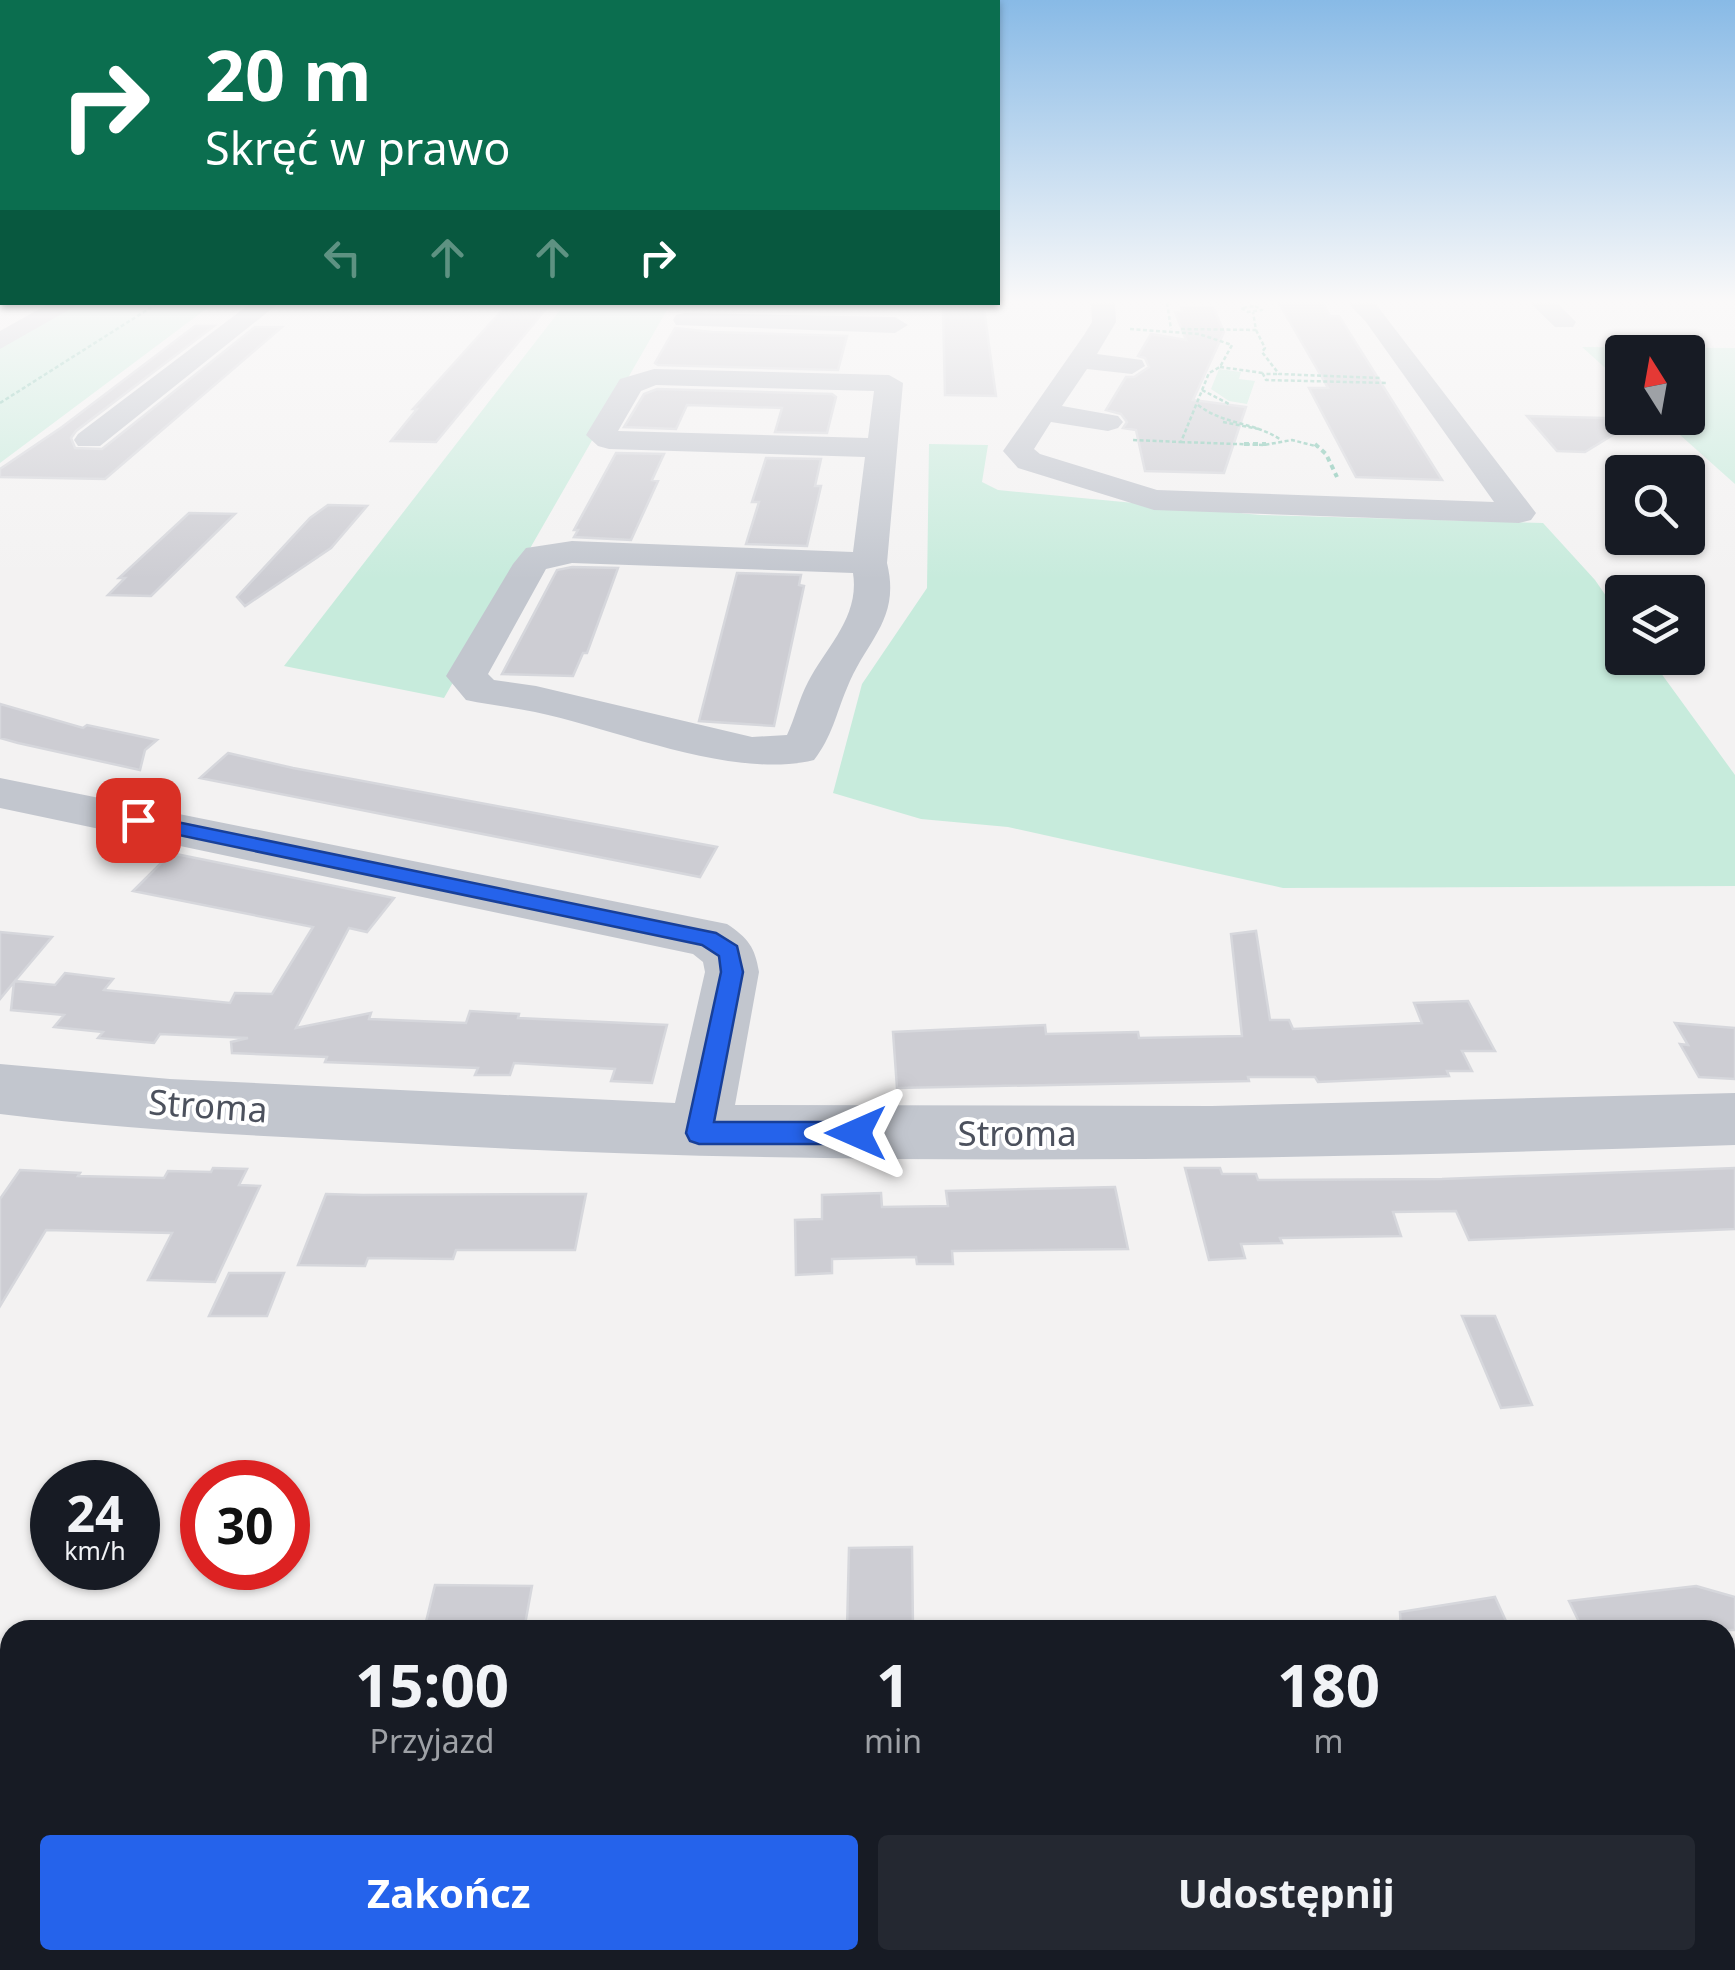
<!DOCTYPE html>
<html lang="pl">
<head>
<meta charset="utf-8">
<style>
	:root { --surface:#171b24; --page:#242831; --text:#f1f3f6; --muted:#9ea1a6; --accent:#2563eb }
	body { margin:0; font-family:"Noto Sans",sans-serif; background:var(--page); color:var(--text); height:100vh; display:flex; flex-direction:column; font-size:38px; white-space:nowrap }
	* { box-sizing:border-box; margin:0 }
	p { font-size:32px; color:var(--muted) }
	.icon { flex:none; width:55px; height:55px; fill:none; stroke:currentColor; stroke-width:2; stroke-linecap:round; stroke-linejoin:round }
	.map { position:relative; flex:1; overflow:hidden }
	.details { position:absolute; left:0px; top:1620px; width:1735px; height:350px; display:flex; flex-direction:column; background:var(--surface); border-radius:30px 30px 0 0; box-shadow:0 2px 8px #0004 }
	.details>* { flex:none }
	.guide { position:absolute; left:0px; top:0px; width:1000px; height:305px; box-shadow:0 2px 8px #0004; background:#0b6e4f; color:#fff; overflow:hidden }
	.needle { width:65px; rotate:349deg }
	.tools { position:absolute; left:1605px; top:335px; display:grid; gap:20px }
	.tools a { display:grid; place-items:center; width:100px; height:100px; border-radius:10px; background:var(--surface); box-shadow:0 2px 8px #0004; font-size:50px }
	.speed { position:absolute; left:30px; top:1460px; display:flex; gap:20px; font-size:50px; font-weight:700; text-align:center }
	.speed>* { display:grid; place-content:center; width:130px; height:130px; border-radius:50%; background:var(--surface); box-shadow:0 2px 8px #0004; line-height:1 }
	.speed small { font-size:25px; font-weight:400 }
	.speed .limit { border:15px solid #d22; background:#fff; color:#111 }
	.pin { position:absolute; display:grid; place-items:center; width:85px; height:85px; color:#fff; margin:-42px; border-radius:20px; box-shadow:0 5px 15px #0006 }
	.me { position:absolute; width:110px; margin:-55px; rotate:270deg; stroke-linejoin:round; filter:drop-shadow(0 0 8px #0008) }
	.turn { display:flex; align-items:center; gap:35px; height:210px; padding:0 40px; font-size:45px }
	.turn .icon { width:130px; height:130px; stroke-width:2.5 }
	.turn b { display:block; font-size:70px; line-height:85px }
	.lanes { display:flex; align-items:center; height:95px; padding:0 40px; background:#0003; justify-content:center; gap:50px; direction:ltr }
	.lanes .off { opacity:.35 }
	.eta { display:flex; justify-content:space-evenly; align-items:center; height:170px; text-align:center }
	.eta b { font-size:60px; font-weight:700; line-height:70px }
	.button { display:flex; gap:20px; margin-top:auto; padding:20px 40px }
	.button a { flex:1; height:115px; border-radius:10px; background:var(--accent); color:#fff; font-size:40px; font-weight:700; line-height:115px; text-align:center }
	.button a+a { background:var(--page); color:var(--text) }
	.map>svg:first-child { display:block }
	.education { fill:#e4e3e3 }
	.green { fill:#c7ebdc }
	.building { fill:#cdcdd3; stroke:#d6d7dc; stroke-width:2.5 }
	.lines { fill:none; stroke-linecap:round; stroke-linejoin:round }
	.path-far1 { stroke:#82c5b2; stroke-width:2.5; stroke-dasharray:4 2.5; stroke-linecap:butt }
	.path { stroke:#82c5b2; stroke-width:4; stroke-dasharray:5 4; stroke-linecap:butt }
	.minor { fill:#c2c6ce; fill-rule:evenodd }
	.route { fill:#2563eb; stroke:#184099; stroke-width:2.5 }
	.labels { text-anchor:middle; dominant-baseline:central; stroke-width:8; stroke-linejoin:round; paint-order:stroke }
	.street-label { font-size:35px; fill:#4c515d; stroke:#fff }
</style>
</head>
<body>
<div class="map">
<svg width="1735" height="1970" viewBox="0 0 1735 1970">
	<rect width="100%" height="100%" fill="#f3f2f2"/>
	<path class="education" d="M 1735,1886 L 1735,1970 L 1604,1970 L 1601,1960 L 1725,1960 L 1725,1888 Z"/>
	<path class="green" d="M 78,303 L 214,303 L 0,463 L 0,346 Z
		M 640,303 L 671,303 L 444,698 L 284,666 L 564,305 Z
		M 1582,347 L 1735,348 L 1735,484 L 1661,418 L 1688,418 L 1688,352 L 1622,352 L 1622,383 Z
		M 1219,369 L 1241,372 L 1239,379 L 1255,381 L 1247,404 L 1229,401 L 1211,389 Z
		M 929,444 L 988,445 L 982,482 L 998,490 L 1260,515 L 1543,523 L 1595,580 L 1622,619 L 1622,658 L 1650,658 L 1735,775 L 1735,886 L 1283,888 L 1008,827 L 921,819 L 833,793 L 862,684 L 927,588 Z"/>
	<path class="building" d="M 1279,303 L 1323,303 L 1330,316 L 1339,316 L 1442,480 L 1356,477 L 1309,388 L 1328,388 Z
		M 1181,307 L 1213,307 L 1224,332 L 1193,400 L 1246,407 L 1224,473 L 1145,471 L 1136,430 L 1123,428 L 1127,422 L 1121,414 L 1106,410 L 1126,377 L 1134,377 L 1149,367 L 1145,358 L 1138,356 L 1151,334 L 1186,340 L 1175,312 L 1182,312 Z
		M 503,309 L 545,310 L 436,442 L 391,441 L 417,409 L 413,409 Z
		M 943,309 L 984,309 L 996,396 L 945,395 Z
		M 195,326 L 214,326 L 76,431 L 71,438 L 75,448 L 102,449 L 255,327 L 282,327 L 105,479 L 0,477 L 0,469 L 62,427 Z
		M 675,328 L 712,332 L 847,336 L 838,370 L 658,365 L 655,363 Z
		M 657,389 L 832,394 L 836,397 L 827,433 L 775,432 L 782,408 L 687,405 L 676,429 L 624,427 L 644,394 Z
		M 1527,416 L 1639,419 L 1585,452 L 1557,451 Z
		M 616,453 L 664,454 L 652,480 L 658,481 L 631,540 L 574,537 L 578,530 L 574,530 Z
		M 766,458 L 821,459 L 815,486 L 821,486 L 807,546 L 746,544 L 759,502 L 752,502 Z
		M 328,505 L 367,506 L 331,548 L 245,606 L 237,597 L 310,518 Z
		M 189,513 L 235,514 L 151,596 L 108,595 L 125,578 L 119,578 Z
		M 572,567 L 618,568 L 587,653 L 583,653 L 573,676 L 502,674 L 557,570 Z
		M 737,573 L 801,575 L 799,585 L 804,586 L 774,726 L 699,721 Z
		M 0,704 L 83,728 L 87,725 L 157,740 L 145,750 L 140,770 L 18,743 L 0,738 Z
		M 228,753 L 293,768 L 717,847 L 700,877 L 200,778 Z
		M 171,853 L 394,898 L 367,932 L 349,928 L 296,1028 L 371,1013 L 369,1019 L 466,1023 L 470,1011 L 519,1014 L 518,1018 L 667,1025 L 652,1083 L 611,1081 L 615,1069 L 514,1063 L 510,1075 L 475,1075 L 478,1068 L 325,1062 L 327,1057 L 232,1053 L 231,1042 L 248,1038 L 160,1034 L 154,1043 L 98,1038 L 103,1032 L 54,1027 L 64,1015 L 11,1010 L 14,982 L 0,999 L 0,932 L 52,937 L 15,981 L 55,985 L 65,973 L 113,979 L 104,990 L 230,1003 L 235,993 L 272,994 L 313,927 L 133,891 Z
		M 1256,931 L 1270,1020 L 1289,1020 L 1293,1029 L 1422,1023 L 1414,1003 L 1468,1001 L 1495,1051 L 1462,1051 L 1472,1071 L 1447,1071 L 1449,1076 L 1318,1082 L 1315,1077 L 1248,1077 L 1249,1081 L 897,1088 L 893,1032 L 1045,1025 L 1046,1034 L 1138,1032 L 1139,1038 L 1242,1036 L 1231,934 Z
		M 1675,1023 L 1735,1028 L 1735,1079 L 1699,1077 L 1680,1044 L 1688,1045 Z
		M 213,1168 L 247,1169 L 239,1185 L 260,1186 L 215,1282 L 148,1280 L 172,1233 L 46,1230 L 0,1306 L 0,1199 L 20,1170 L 80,1173 L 78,1176 L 164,1178 L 168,1171 L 211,1172 Z
		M 1185,1168 L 1220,1168 L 1222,1174 L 1256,1174 L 1258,1180 L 1442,1179 L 1735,1168 L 1735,1229 L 1469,1240 L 1456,1211 L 1393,1212 L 1401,1236 L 1280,1238 L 1282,1243 L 1241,1244 L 1245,1258 L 1209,1260 Z
		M 1115,1187 L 1128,1249 L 952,1251 L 953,1264 L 917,1264 L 916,1257 L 832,1259 L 832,1273 L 796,1275 L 795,1220 L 822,1219 L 822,1195 L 881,1193 L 882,1207 L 948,1206 L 946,1191 Z
		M 326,1194 L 363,1195 L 586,1194 L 575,1250 L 456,1250 L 453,1259 L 368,1258 L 365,1266 L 298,1265 Z
		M 229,1273 L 284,1273 L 267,1316 L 209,1316 Z
		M 1462,1316 L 1495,1316 L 1532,1405 L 1501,1408 Z
		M 912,1547 L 913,1630 L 847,1630 L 849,1548 Z
		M 435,1585 L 532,1586 L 524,1630 L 424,1630 Z
		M 1696,1586 L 1735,1597 L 1735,1630 L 1583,1630 L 1569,1601 Z
		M 1495,1597 L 1510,1630 L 1401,1630 L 1400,1612 Z"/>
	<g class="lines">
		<path class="path-far1" d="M 1167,303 L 1171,329
			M 1255,306 L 1262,310 L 1248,312 L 1241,308 Z
			M 1130,329 L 1199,334 L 1232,345 L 1220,367 L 1209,373 L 1181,442 L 1133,440
			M 1181,329 L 1256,330 L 1253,312
			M 1256,330 L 1265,348 L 1262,352 L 1279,374 L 1382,378
			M 1220,367 L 1263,373
			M 1277,374 L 1263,374 L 1266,380 L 1388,383
			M 1202,390 L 1229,404
			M 0,403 L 158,303
			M 1198,405 C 1224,425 1255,422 1281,440
			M 1223,422 L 1259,429
			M 1181,442 L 1264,445 L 1292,440 L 1319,447"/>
		<path class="path" d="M 1244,444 L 1266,444
			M 1315,444 L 1326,454 L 1337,477"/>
		<path class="minor" d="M 50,303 L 81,303 L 0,349 L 0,331 Z
			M 251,303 L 279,303 L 100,446 L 78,446 L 74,440 L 78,434 Z
			M 1091,303 L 1115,303 L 1116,322 L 1097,354 L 1142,360 L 1145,366 L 1132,374 L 1087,369 L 1062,406 L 1118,416 L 1123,422 L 1118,428 L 1108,431 L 1051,422 L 1034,449 L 1040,454 L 1157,490 L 1494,502 L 1366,322 L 1348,303 L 1375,303 L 1536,513 L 1531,520 L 1519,523 L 1154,510 L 1018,468 L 1003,451 L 1084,335 L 1092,322 Z
			M 1530,303 L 1557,303 L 1576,322 L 1573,327 L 1555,327 Z
			M 685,313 L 895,317 L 908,325 L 895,333 L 676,325 L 673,320 L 676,315 Z
			M 654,369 L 889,375 L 903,383 L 887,563 C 901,620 866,640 847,688 C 836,714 832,737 814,760 C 733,780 616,729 535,712 C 512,707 489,705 466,700 L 446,676 L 513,564 L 526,548 L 572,541 L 853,552 L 865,457 L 609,449 L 598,446 L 586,435 L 620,379 ZM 656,385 L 874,391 L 868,438 L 618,431 L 641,391 ZM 572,563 L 853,573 C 860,617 826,647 808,682 C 799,699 795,718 787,735 L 752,737 L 536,686 L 494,680 L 488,674 L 546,569 Z
			M 0,778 L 727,924 C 748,938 755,947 759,972 L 735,1105 L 1212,1106 L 1735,1093 L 1735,1145 C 1290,1160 845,1169 400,1143 C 267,1136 133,1131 0,1114 L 0,1064 L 170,1079 L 675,1103 L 705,972 L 703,962 L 693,954 L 0,808 Z
			M 1725,1758 L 1735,1758 L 1735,1850 L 1725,1850 Z
			M 0,1896 L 10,1897 L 10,1960 L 53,1960 L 49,1970 L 0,1970 Z
			M 1334,1960 L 1434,1960 L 1436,1970 L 1336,1970 Z"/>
	</g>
	<linearGradient id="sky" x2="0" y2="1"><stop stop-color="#88bae6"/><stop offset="0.52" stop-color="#faf9f9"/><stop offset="1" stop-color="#faf9f9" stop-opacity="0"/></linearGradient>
	<rect width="1735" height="579" fill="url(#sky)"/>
	<path class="route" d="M 138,814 L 716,933 L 737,946 L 743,972 L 714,1122 L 856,1122 L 865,1125 L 868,1133 L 865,1141 L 856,1144 L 699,1144 L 690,1141 L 686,1133 L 721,972 L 719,956 L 702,945 L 131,825 L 128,820 Z"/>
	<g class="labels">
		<g class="street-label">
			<text transform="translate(208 1105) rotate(4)">Stroma</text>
			<text x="1017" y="1132">Stroma</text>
		</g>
	</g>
</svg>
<div class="tools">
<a><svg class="needle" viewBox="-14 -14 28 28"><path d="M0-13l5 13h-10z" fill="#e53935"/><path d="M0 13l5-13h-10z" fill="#9ea1a6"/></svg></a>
<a><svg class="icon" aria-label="search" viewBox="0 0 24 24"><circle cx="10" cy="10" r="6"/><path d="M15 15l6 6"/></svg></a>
<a><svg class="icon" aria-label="layers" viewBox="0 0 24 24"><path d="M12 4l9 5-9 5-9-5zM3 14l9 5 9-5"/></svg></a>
</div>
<div class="speed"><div>24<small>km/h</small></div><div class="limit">30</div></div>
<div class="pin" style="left:138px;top:820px;background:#d93025"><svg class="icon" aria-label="arrive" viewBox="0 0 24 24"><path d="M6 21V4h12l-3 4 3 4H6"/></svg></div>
<svg class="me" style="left:856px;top:1133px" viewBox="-20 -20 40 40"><path d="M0-17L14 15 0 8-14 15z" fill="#2563eb" stroke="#fff" stroke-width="4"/></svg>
<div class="guide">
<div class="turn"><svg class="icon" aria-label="right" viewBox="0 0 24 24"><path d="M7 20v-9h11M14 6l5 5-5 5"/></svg><div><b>20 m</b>Skręć w prawo</div></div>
<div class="lanes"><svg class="icon off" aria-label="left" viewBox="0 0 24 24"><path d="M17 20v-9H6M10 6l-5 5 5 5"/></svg><svg class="icon off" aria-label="ahead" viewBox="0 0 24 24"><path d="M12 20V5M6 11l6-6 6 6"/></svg><svg class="icon off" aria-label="ahead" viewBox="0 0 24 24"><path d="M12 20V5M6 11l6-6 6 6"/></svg><svg class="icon" aria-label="right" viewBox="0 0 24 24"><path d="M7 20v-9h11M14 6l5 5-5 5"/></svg></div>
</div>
<section class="details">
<div class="eta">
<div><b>15:00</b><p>Przyjazd</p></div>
<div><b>1</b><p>min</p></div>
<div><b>180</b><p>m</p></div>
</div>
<div class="button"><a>Zakończ</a><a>Udostępnij</a></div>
</section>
</div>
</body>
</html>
